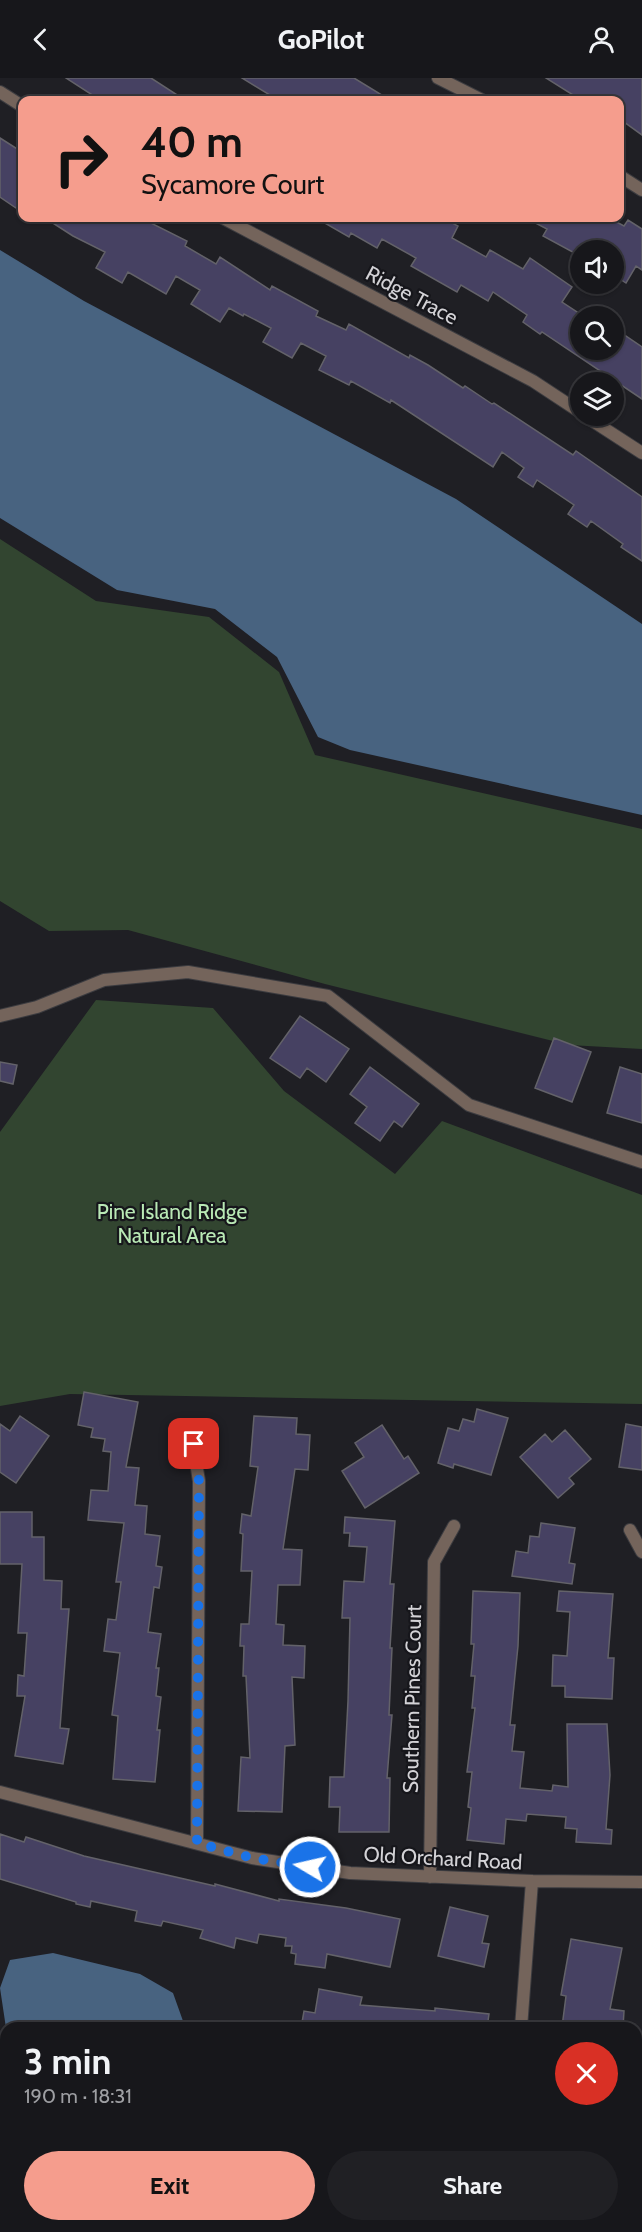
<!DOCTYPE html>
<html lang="en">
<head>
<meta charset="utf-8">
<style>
	:root { --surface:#17171b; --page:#202024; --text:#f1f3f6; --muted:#9e9fa3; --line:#36363a; --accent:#f59d8d }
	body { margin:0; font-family:Cabin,sans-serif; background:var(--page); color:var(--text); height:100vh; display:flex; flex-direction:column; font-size:22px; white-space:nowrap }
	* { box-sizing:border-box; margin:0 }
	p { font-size:20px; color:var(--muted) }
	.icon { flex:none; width:33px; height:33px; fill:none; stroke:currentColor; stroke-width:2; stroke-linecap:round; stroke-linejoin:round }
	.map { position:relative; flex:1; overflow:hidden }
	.details { position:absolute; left:0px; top:1944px; width:642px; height:210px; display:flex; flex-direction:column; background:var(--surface); border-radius:18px 18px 0 0; box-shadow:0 2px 4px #0004,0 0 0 2px var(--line) }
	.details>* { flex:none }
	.banner { position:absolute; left:18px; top:18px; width:606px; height:126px; border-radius:12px; box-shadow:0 2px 4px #0004,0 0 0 2px var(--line); background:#f59d8d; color:#111; overflow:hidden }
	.controls { position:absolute; left:570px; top:162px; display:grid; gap:12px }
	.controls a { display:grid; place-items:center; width:54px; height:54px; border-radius:50%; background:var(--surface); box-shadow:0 2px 4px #0004,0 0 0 2px var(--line); font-size:30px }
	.pin { position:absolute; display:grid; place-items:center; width:51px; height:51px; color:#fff; margin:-26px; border-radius:12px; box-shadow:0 3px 9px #0006 }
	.me { position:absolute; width:66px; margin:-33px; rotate:279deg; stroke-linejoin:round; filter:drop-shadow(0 0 4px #0008) }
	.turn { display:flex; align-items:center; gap:21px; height:126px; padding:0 24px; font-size:27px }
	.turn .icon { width:78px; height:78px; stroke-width:2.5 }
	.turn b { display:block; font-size:42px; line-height:51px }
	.round { display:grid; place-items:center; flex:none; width:63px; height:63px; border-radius:32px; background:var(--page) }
	.summary { display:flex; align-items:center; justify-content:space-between; height:102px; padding:0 24px }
	h1 { font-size:36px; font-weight:700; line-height:45px }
	.action { display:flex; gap:12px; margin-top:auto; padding:12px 24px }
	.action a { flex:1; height:69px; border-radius:36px; background:var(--accent); color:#111; font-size:24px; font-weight:700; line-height:69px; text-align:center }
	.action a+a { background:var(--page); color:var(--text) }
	header { display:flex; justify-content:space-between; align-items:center; height:78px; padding:0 24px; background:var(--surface); font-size:27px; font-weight:700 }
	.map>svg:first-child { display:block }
	.green { fill:#324530 }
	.water { fill:#486380 }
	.building { fill:#464162; stroke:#636269; stroke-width:1.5 }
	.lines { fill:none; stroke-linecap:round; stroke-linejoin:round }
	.street-casing { stroke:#3c3c40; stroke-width:14 }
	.street { stroke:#74645b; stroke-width:12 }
	.route { stroke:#1a73e8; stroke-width:10; stroke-dasharray:0 18 }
	.labels { text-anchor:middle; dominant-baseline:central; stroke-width:4.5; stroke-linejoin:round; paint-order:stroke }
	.street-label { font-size:21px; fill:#d3d2d6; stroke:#16161b }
	.park-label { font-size:21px; fill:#b9e9b5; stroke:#16161b }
</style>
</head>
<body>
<header><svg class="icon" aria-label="back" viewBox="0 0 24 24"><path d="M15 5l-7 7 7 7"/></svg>GoPilot<svg class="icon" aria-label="person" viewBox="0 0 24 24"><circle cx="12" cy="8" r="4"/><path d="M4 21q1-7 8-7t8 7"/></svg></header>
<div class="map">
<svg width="642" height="2154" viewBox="0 0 642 2154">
	<rect width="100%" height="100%" fill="#1f1f24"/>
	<path class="green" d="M 0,461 L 96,523 L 209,539 L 279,594 L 315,677 L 642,751 L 642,971 L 569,967 L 325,906 L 128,852 L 49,853 L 0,823 Z
		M 96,922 L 213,930 L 284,1013 L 395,1096 L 442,1043 L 642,1117 L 642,1326 L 70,1316 L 0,1328 L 0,1054 Z"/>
	<path class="water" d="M 0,172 L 84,223 L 456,421 L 642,546 L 642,737 L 350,672 L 318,659 L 277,579 L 215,531 L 117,512 L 0,440 Z
		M 53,1875 L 140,1896 L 173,1915 L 183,1943 L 180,1950 L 6,1950 L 0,1910 L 10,1882 Z
		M 24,2148 L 139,2148 L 139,2154 L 23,2154 Z"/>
	<path class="building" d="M 66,0 L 151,0 L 185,22 L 100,22 Z
		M 242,0 L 354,0 L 390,22 L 278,22 Z
		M 546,0 L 642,0 L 642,57 L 620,41 L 620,22 L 581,22 Z
		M 0,60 L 22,74 L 22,120 L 16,130 L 0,119 Z
		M 45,140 L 141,140 L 187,163 L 185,168 L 216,186 L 220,179 L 270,212 L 272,208 L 318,233 L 316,238 L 346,252 L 349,246 L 409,280 L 410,277 L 428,287 L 463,310 L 465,308 L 492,326 L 494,325 L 573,377 L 576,373 L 642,419 L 642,483 L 621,469 L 623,466 L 591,443 L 587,449 L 568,436 L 574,427 L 537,402 L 533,409 L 518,399 L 524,390 L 502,374 L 493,389 L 391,322 L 390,325 L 351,303 L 349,307 L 319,292 L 326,278 L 301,265 L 292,280 L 263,264 L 271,250 L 244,236 L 243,238 L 229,230 L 220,244 L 191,226 L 200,212 L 176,198 L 166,216 L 128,194 L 122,205 L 96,190 L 105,174 L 73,158 Z
		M 316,140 L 443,140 L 458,148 L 452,160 L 486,179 L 490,172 L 523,191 L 530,180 L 572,209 L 562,224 L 580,236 L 580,272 L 614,272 L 614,250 L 642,269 L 642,321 L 542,254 L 540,256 L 523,244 L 527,237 L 493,214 L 488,223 L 461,207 L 457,214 L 411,188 L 416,180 L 382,161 L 377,170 L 351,155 L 349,159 Z
		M 526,140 L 609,140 L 624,148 L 628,142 L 642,151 L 642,192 L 636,188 L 626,205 L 614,197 L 614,172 L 580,172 L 580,178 L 543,158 L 547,151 Z
		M 300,938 L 349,971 L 326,1004 L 307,990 L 300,1000 L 270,980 Z
		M 554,960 L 591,974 L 572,1024 L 535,1010 Z
		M 0,984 L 17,987 L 13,1006 L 0,1003 Z
		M 370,989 L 419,1026 L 402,1049 L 394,1043 L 380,1063 L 355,1045 L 367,1029 L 350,1016 Z
		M 620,989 L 642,996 L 642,1045 L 607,1035 Z
		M 84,1314 L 138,1324 L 126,1389 L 139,1390 L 135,1427 L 147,1428 L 145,1456 L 160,1458 L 156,1488 L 162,1489 L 159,1510 L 154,1509 L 148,1554 L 161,1556 L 156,1590 L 159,1590 L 156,1618 L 161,1619 L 157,1652 L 160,1652 L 155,1704 L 113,1701 L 118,1638 L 112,1637 L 120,1575 L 104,1573 L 108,1541 L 116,1542 L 121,1504 L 116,1504 L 124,1445 L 88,1442 L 91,1412 L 108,1413 L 111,1374 L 103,1373 L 105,1361 L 91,1359 L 93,1350 L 78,1347 Z
		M 477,1331 L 508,1340 L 491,1397 L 454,1386 L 453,1390 L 438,1385 L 448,1350 L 459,1353 L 463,1341 L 474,1344 Z
		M 20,1338 L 49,1358 L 16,1405 L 0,1394 L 0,1346 L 10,1353 Z
		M 254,1338 L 297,1340 L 296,1356 L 310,1357 L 308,1392 L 295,1391 L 283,1471 L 302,1472 L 300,1507 L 278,1507 L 276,1546 L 284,1547 L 283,1567 L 305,1568 L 304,1600 L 292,1599 L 295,1667 L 285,1668 L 282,1734 L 238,1733 L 241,1679 L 250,1680 L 246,1598 L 243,1598 L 244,1568 L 240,1568 L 241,1546 L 249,1546 L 252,1493 L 241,1493 L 243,1456 L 240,1455 L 242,1436 L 251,1438 L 258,1389 L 250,1388 Z
		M 626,1346 L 642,1349 L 642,1392 L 619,1389 Z
		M 382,1347 L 404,1381 L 408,1378 L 419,1395 L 365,1430 L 342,1393 L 364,1379 L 355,1365 Z
		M 565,1352 L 591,1381 L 569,1400 L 574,1406 L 558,1420 L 520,1379 L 545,1356 L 552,1364 Z
		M 0,1434 L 32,1434 L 32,1459 L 44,1459 L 44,1502 L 62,1503 L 61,1531 L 69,1531 L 60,1650 L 69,1651 L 63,1686 L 15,1678 L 25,1618 L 17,1618 L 18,1597 L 24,1598 L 27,1555 L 18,1555 L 22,1486 L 0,1486 Z
		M 345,1439 L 395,1443 L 390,1506 L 394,1506 L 390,1570 L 392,1570 L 389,1637 L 392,1637 L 387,1700 L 390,1700 L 389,1754 L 339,1754 L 340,1729 L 329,1729 L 330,1699 L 344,1699 L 348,1623 L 350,1540 L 342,1540 L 344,1503 L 364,1504 L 367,1469 L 349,1468 L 350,1455 L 344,1455 Z
		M 541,1445 L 575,1450 L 569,1485 L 575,1486 L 572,1506 L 512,1498 L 516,1473 L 528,1475 L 530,1458 L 539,1459 Z
		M 473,1513 L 520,1515 L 518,1568 L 510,1647 L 515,1647 L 512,1673 L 524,1674 L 520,1710 L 552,1713 L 553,1707 L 568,1709 L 567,1646 L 607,1646 L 610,1697 L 606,1751 L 612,1752 L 611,1766 L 576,1764 L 577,1751 L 565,1750 L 566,1739 L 527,1736 L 526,1743 L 506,1741 L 504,1766 L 467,1762 L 471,1730 L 468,1729 L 472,1694 L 467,1694 L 475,1630 L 472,1630 L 475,1598 L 471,1598 L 474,1566 L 471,1566 Z
		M 559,1513 L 613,1516 L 608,1580 L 614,1580 L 612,1621 L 565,1619 L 565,1608 L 552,1608 L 553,1577 L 567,1578 L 570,1534 L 557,1533 Z
		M 0,1756 L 24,1764 L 26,1759 L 84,1778 L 215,1808 L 215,1806 L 279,1823 L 279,1821 L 346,1830 L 400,1841 L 390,1889 L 327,1876 L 325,1890 L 295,1886 L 296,1876 L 291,1875 L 292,1868 L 285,1868 L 286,1860 L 259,1856 L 257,1865 L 236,1860 L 234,1870 L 200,1860 L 203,1852 L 163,1843 L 161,1848 L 135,1843 L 137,1833 L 91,1823 L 90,1829 L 76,1826 L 76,1824 L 0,1801 Z
		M 450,1829 L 488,1838 L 482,1865 L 489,1866 L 484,1889 L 438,1878 Z
		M 571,1861 L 622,1870 L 610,1931 L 624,1933 L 623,1950 L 562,1949 L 566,1918 L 561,1917 Z
		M 319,1911 L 362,1919 L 360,1927 L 435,1933 L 435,1930 L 489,1936 L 487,1950 L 301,1950 L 304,1933 L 315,1935 Z"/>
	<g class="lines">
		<defs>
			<path id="street" d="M 438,0 L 482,22
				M 0,14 L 22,28
				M 620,98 L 642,112
				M 223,140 L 533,303 L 580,334
				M 585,338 L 642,375
				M 0,938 L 37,929 L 104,902 L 188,894 L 328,918 L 469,1027 L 642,1084
				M 193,1366 L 199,1403 L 197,1765
				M 630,1452 L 642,1474
				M 0,1714 L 252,1780 L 350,1795 L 532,1803 L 642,1804
				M 430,1799 L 434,1484 L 454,1448
				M 521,1950 L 532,1803
				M 286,2154 L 286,2148
				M 508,2154 L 509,2148"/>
		</defs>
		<use href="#street" class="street-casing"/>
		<use href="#street" class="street"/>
	</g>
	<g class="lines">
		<path class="route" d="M 194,1366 L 199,1403 L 197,1765 L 252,1780 L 310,1789"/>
	</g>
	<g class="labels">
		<g class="street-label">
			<text transform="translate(412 217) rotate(28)">Ridge Trace</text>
			<text transform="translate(412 1621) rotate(-89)">Southern Pines Court</text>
			<text transform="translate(443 1780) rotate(3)">Old Orchard Road</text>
		</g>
		<g class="park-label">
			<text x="172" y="1133">Pine Island Ridge<tspan x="172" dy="24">Natural Area</tspan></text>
		</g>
	</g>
</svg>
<div class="controls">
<a><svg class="icon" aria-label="sound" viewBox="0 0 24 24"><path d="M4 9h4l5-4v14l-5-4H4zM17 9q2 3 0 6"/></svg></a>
<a><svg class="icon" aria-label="search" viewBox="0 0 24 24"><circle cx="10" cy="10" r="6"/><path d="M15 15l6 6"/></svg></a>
<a><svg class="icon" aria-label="layers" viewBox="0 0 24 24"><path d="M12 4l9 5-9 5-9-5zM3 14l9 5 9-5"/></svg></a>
</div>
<div class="pin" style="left:194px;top:1366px;background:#d93025"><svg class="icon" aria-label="arrive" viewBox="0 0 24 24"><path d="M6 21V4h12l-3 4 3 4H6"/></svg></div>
<svg class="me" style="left:310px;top:1789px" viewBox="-20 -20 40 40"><circle r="17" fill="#1a73e8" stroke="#fff" stroke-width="3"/><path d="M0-11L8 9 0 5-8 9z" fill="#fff"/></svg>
<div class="banner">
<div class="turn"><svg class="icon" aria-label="right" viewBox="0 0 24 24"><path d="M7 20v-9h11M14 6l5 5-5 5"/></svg><div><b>40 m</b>Sycamore Court</div></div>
</div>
<section class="details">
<div class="summary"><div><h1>3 min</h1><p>190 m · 18:31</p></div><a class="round" style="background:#d93025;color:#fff"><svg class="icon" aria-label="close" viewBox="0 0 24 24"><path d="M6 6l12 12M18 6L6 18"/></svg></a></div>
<div class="action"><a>Exit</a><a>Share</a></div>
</section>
</div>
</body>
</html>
